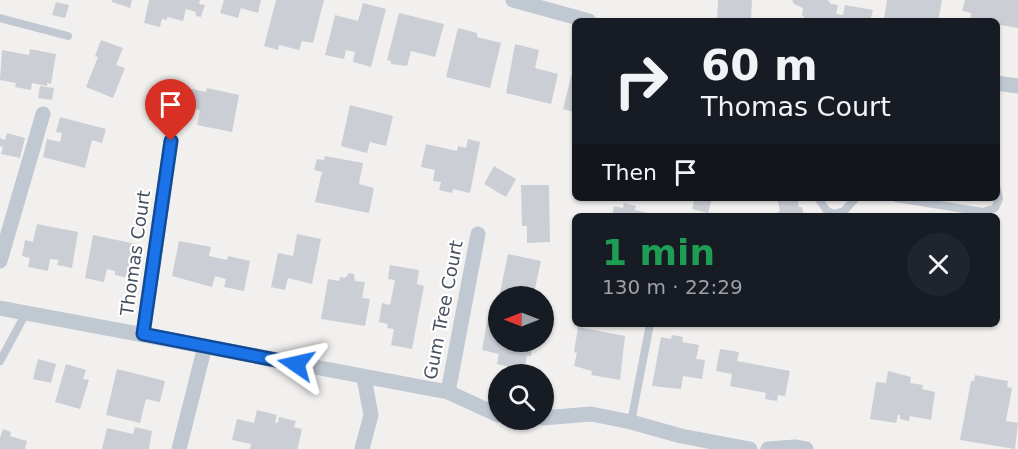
<!DOCTYPE html>
<html lang="en">
<head>
<meta charset="utf-8">
<style>
	:root { --surface:#171b24; --page:#20242c; --text:#f1f3f6; --muted:#9ea1a6 }
	body { margin:0; font-family:"DejaVu Sans",sans-serif; background:var(--page); color:var(--text); height:100vh; display:flex; flex-direction:column; font-size:22px; white-space:nowrap }
	* { box-sizing:border-box; margin:0 }
	p { font-size:20px; color:var(--muted) }
	.icon { flex:none; width:33px; height:33px; fill:none; stroke:currentColor; stroke-width:2; stroke-linecap:round; stroke-linejoin:round }
	.map { position:relative; flex:1; overflow:hidden }
	.side { position:absolute; left:572px; top:213px; width:428px; height:114px; display:flex; flex-direction:column; background:var(--surface); border-radius:9px; box-shadow:0 2px 4px #0004 }
	.side>* { flex:none }
	.banner { position:absolute; left:572px; top:18px; width:428px; height:183px; border-radius:9px; box-shadow:0 2px 4px #0004; background:#171b24; color:var(--text); overflow:hidden }
	.needle { width:39px; rotate:270deg }
	.fabs { position:absolute; left:488px; top:286px; display:grid; gap:12px }
	.fabs a { display:grid; place-items:center; width:66px; height:66px; border-radius:50%; background:var(--surface); box-shadow:0 2px 4px #0004; font-size:30px }
	.pin { position:absolute; display:grid; place-items:center; width:51px; height:51px; color:#fff; margin:-62px -26px; border-radius:50% 50% 50% 0; rotate:-45deg; box-shadow:0 0 6px #0007 }
	.pin .icon { rotate:45deg }
	.me { position:absolute; width:66px; margin:-33px; rotate:281deg; stroke-linejoin:round; filter:drop-shadow(0 0 4px #0008) }
	.turn { display:flex; align-items:center; gap:21px; height:126px; padding:0 30px; font-size:27px }
	.turn .icon { width:78px; height:78px; stroke-width:2.5 }
	.turn b { display:block; font-size:42px; line-height:51px }
	.then { display:flex; align-items:center; height:57px; padding:0 30px; background:#0003; gap:12px; font-size:22px }
	.round { display:grid; place-items:center; flex:none; width:63px; height:63px; border-radius:32px; background:var(--page) }
	.headline { display:flex; align-items:center; justify-content:space-between; height:102px; padding:0 30px }
	h1 { font-size:36px; font-weight:600; line-height:45px; color:#1e9e55 }
	.map>svg:first-child { display:block }
	.building { fill:#cbced5 }
	.lines { fill:none; stroke-linecap:round; stroke-linejoin:round }
	.service { stroke:#c0c8d2; stroke-width:8 }
	.minor { stroke:#c0c8d2; stroke-width:15 }
	.route-casing { stroke:#114b97; stroke-width:15 }
	.route { stroke:#1a73e8; stroke-width:10 }
	.labels { text-anchor:middle; dominant-baseline:central; stroke-width:4.5; stroke-linejoin:round; paint-order:stroke }
	.street-label { font-size:18px; fill:#47505e; stroke:#fff }
</style>
</head>
<body>
<div class="map">
<svg width="1018" height="449" viewBox="0 0 1018 449">
	<rect width="100%" height="100%" fill="#f2f0ef"/>
	<path class="building" d="M 112,0 L 132,0 L 130,8 L 112,2 Z
		M 149,0 L 200,0 L 199,4 L 205,5 L 201,17 L 196,16 L 196,12 L 186,9 L 183,21 L 167,17 L 167,20 L 162,19 L 160,27 L 144,23 Z
		M 224,0 L 261,0 L 258,13 L 241,8 L 238,18 L 220,13 Z
		M 276,0 L 324,0 L 313,43 L 302,41 L 299,50 L 279,45 L 278,50 L 264,46 Z
		M 718,0 L 752,0 L 751,21 L 717,21 Z
		M 792,0 L 828,0 L 831,4 L 838,5 L 836,14 L 843,15 L 845,5 L 873,10 L 870,21 L 820,21 L 805,18 L 802,15 L 803,8 L 794,4 Z
		M 887,0 L 942,0 L 938,21 L 884,19 Z
		M 965,0 L 1018,0 L 1018,28 L 1000,25 L 999,27 L 996,26 L 996,21 L 970,21 L 971,13 L 962,11 Z
		M 56,2 L 69,5 L 65,18 L 52,15 Z
		M 363,3 L 386,9 L 371,67 L 353,62 L 355,52 L 346,50 L 344,59 L 325,55 L 335,15 L 358,21 Z
		M 399,13 L 444,24 L 435,57 L 411,51 L 407,66 L 391,64 L 391,61 L 387,60 Z
		M 458,28 L 477,33 L 477,37 L 501,43 L 490,88 L 446,77 Z
		M 101,40 L 123,48 L 116,65 L 125,68 L 113,98 L 86,87 L 98,57 L 95,56 Z
		M 515,44 L 539,50 L 535,68 L 558,74 L 551,104 L 506,93 Z
		M 30,49 L 56,54 L 51,84 L 47,83 L 47,86 L 32,83 L 31,90 L 15,87 L 16,83 L 0,80 L 2,50 L 29,55 Z
		M 574,65 L 574,112 L 563,109 Z
		M 40,86 L 54,88 L 52,100 L 38,98 Z
		M 188,88 L 206,92 L 207,88 L 239,95 L 232,132 L 197,125 L 200,110 L 184,107 Z
		M 350,105 L 393,116 L 386,146 L 370,142 L 367,153 L 341,146 Z
		M 60,117 L 106,129 L 102,143 L 92,140 L 85,168 L 43,157 L 47,139 L 60,142 L 62,133 L 56,132 Z
		M 7,133 L 25,138 L 20,158 L 1,154 L 3,147 L 0,146 L 0,138 L 5,140 Z
		M 468,139 L 480,142 L 470,193 L 453,189 L 452,193 L 439,190 L 441,182 L 433,181 L 435,170 L 421,167 L 426,144 L 457,151 L 458,146 L 466,148 Z
		M 325,156 L 363,163 L 359,184 L 374,188 L 369,213 L 315,202 L 322,172 L 314,170 L 317,159 L 324,160 Z
		M 494,166 L 516,179 L 506,197 L 484,184 Z
		M 521,185 L 549,185 L 550,242 L 527,243 L 527,226 L 522,226 Z
		M 695,198 L 712,198 L 708,213 L 692,209 Z
		M 777,198 L 797,198 L 799,207 L 802,207 L 804,216 L 778,216 L 778,212 L 780,211 Z
		M 624,203 L 636,206 L 635,210 L 661,216 L 612,216 L 614,206 L 623,208 Z
		M 37,224 L 78,232 L 72,268 L 57,265 L 59,260 L 50,259 L 48,271 L 28,267 L 30,258 L 22,256 L 25,240 L 33,242 Z
		M 297,234 L 321,239 L 312,284 L 288,278 L 285,290 L 271,287 L 278,253 L 293,256 Z
		M 93,235 L 136,244 L 129,278 L 115,275 L 115,271 L 107,269 L 104,282 L 85,278 Z
		M 179,241 L 211,247 L 209,256 L 227,260 L 228,256 L 250,261 L 244,291 L 224,287 L 226,279 L 215,276 L 212,287 L 172,276 Z
		M 508,254 L 541,261 L 533,297 L 499,297 Z
		M 390,265 L 419,270 L 417,284 L 424,286 L 412,349 L 391,345 L 394,329 L 387,328 L 388,324 L 379,322 L 382,303 L 390,305 L 395,280 L 388,279 Z
		M 349,273 L 354,274 L 355,281 L 365,282 L 362,298 L 370,299 L 365,326 L 321,319 L 328,279 L 339,281 L 340,277 L 345,278 Z
		M 488,316 L 498,318 L 498,342 L 533,342 L 531,356 L 527,356 L 524,370 L 497,364 L 499,354 L 482,350 Z
		M 578,327 L 625,336 L 620,380 L 591,375 L 592,371 L 574,366 L 577,353 L 574,352 Z
		M 672,335 L 683,337 L 682,342 L 699,345 L 696,359 L 705,360 L 702,379 L 683,376 L 681,389 L 652,386 L 661,337 L 671,339 Z
		M 720,349 L 739,352 L 737,361 L 790,371 L 785,396 L 778,395 L 777,401 L 765,399 L 766,393 L 730,386 L 732,374 L 716,371 Z
		M 38,359 L 56,364 L 51,383 L 33,379 Z
		M 66,364 L 86,370 L 83,379 L 89,380 L 80,409 L 55,402 Z
		M 117,369 L 165,381 L 160,402 L 146,399 L 140,423 L 106,415 Z
		M 888,371 L 911,377 L 910,383 L 923,385 L 922,389 L 935,392 L 931,420 L 910,416 L 909,421 L 900,419 L 900,415 L 898,415 L 896,423 L 870,419 L 876,382 L 886,383 Z
		M 975,375 L 1008,381 L 1007,387 L 1012,388 L 1006,421 L 1018,423 L 1015,449 L 960,440 L 971,381 L 974,381 Z
		M 257,410 L 277,415 L 275,422 L 278,423 L 279,417 L 296,421 L 294,427 L 302,429 L 298,447 L 297,449 L 250,449 L 251,444 L 232,440 L 237,419 L 254,423 Z
		M 135,427 L 152,431 L 149,449 L 102,449 L 107,428 L 133,434 Z
		M 3,429 L 11,432 L 10,436 L 27,441 L 25,449 L 0,449 L 0,438 Z"/>
	<g class="lines">
		<path class="service" d="M 0,18 L 68,36
			M 818,198 L 827,211 L 834,214 L 844,211 L 856,198
			M 896,198 L 983,212 L 995,208 L 999,199 L 996,185
			M 0,361 L 26,313
			M 631,422 L 650,324"/>
		<path class="minor" d="M 513,0 L 589,21
			M 996,83 L 1018,86
			M 0,261 L 43,114
			M 0,308 L 448,392 L 498,415
			M 143,334 L 171,141
			M 448,392 L 478,234
			M 543,418 L 591,414 L 631,422 L 681,436 L 750,449
			M 524,420 L 530,420
			M 179,449 L 205,346
			M 362,449 L 371,415 L 364,378
			M 768,449 L 795,447 L 806,449"/>
	</g>
	<g class="lines">
		<defs>
			<path id="route" d="M 171,141 L 143,334 L 296,364"/>
		</defs>
		<use href="#route" class="route-casing"/>
		<use href="#route" class="route"/>
	</g>
	<g class="labels">
		<g class="street-label">
			<text transform="translate(135 253) rotate(-82)">Thomas Court</text>
			<text transform="translate(443 310) rotate(-79)">Gum Tree Court</text>
		</g>
	</g>
</svg>
<div class="fabs">
<a><svg class="needle" viewBox="-14 -14 28 28"><path d="M0-13l5 13h-10z" fill="#e53935"/><path d="M0 13l5-13h-10z" fill="#9ea1a6"/></svg></a>
<a><svg class="icon" aria-label="search" viewBox="0 0 24 24"><circle cx="10" cy="10" r="6"/><path d="M15 15l6 6"/></svg></a>
</div>
<div class="pin" style="left:171px;top:141px;background:#d93025"><svg class="icon" aria-label="arrive" viewBox="0 0 24 24"><path d="M6 21V4h12l-3 4 3 4H6"/></svg></div>
<svg class="me" style="left:296px;top:364px" viewBox="-20 -20 40 40"><path d="M0-17L14 15 0 8-14 15z" fill="#1a73e8" stroke="#fff" stroke-width="4"/></svg>
<div class="banner">
<div class="turn"><svg class="icon" aria-label="right" viewBox="0 0 24 24"><path d="M7 20v-9h11M14 6l5 5-5 5"/></svg><div><b>60 m</b>Thomas Court</div></div>
<div class="then">Then<svg class="icon" aria-label="arrive" viewBox="0 0 24 24"><path d="M6 21V4h12l-3 4 3 4H6"/></svg></div>
</div>
<section class="side">
<div class="headline"><div><h1>1 min</h1><p>130 m · 22:29</p></div><a class="round"><svg class="icon" aria-label="close" viewBox="0 0 24 24"><path d="M6 6l12 12M18 6L6 18"/></svg></a></div>
</section>
</div>
</body>
</html>
